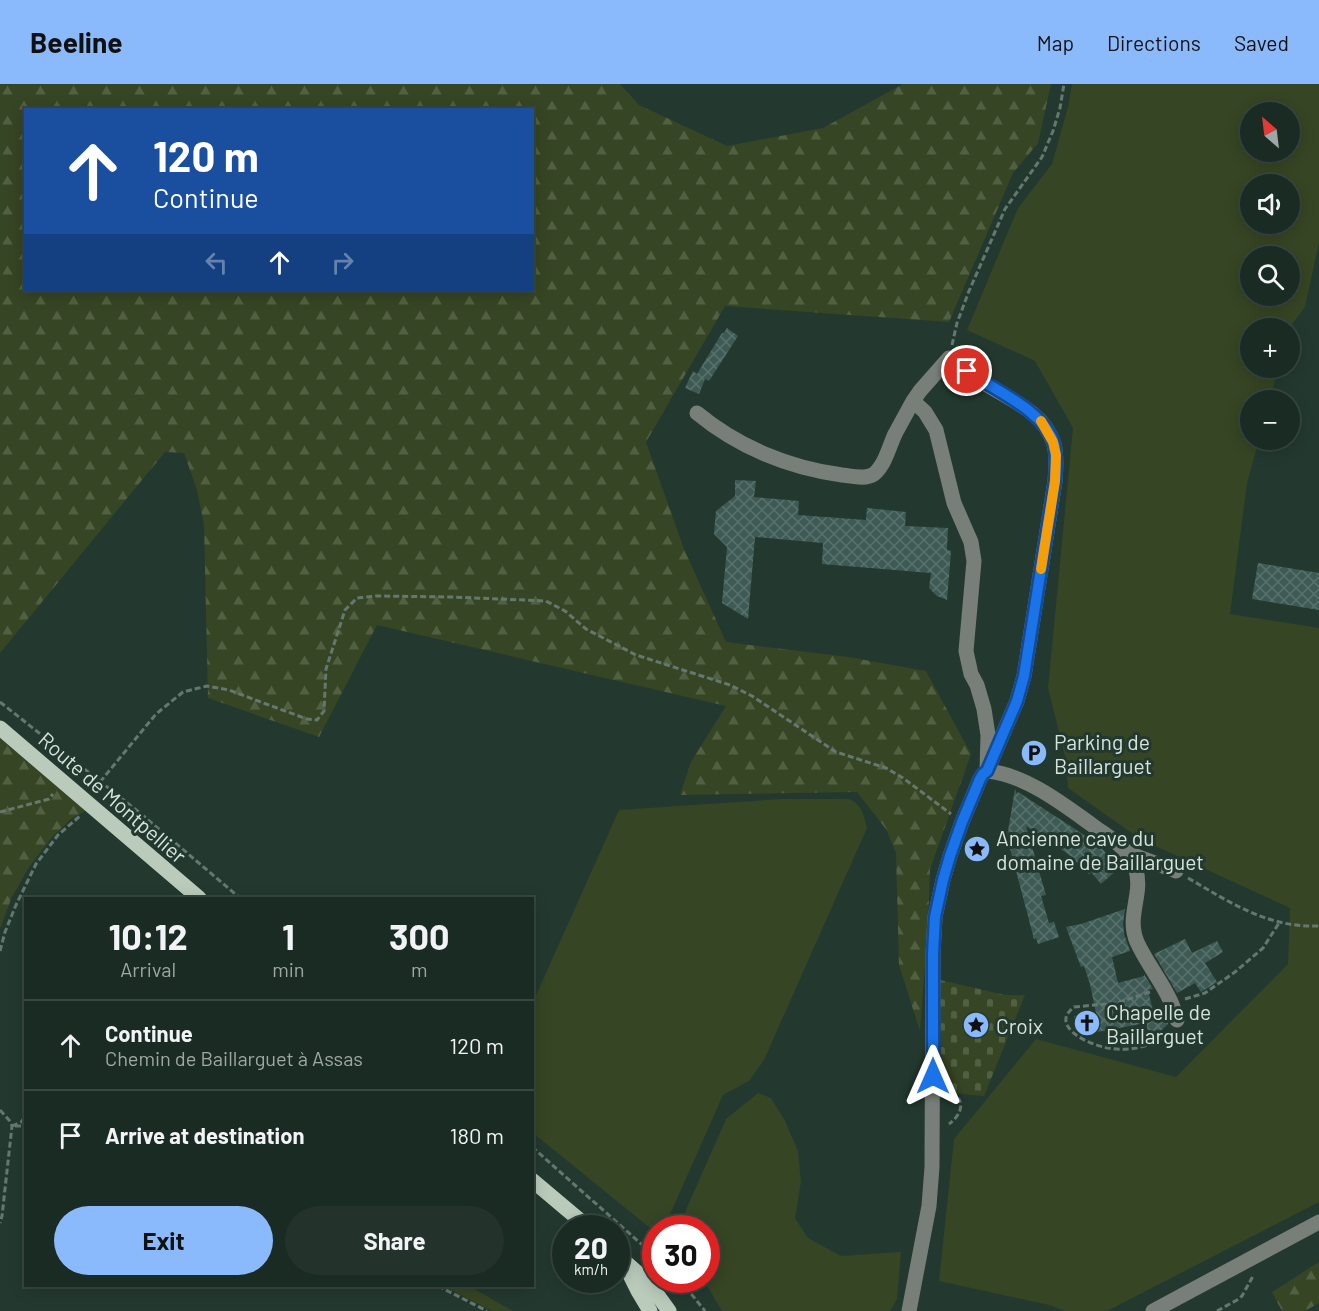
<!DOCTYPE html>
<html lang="en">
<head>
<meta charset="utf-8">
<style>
	:root { --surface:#1a2b23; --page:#23332b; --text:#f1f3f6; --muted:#9fa7a6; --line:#384741; --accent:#8bbafc }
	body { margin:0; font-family:Barlow,sans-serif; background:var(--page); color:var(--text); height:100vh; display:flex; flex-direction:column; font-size:22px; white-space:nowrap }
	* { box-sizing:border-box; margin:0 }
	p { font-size:20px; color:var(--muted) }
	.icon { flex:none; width:33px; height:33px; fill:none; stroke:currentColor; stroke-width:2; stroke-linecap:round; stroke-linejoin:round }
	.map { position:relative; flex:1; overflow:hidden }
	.details { position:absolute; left:24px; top:813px; width:510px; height:390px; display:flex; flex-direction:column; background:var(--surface); border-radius:0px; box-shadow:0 3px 15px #0003,0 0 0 2px var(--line) }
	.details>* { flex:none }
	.hud { position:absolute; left:24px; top:24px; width:510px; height:183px; border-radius:0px; box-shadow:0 3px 15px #0003,0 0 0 2px var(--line); background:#1a4fa0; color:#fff; overflow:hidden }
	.needle { width:39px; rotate:332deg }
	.buttons { position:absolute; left:1240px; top:18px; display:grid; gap:12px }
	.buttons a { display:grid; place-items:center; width:60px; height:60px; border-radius:50%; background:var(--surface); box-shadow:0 3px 15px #0003,0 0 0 2px var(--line); font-size:30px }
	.speed { position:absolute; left:552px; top:1131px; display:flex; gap:12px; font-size:30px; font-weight:700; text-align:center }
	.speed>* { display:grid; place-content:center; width:78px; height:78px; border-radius:50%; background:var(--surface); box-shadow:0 3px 15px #0003,0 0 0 2px var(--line); line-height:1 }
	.speed small { font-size:15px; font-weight:400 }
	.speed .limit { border:9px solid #d22; background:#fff; color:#111 }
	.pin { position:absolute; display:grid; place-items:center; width:51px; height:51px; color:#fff; margin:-26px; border:3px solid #fff; border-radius:50%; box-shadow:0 2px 6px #0007 }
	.me { position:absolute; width:66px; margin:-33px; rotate:0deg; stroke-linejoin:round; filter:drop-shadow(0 0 4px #0008) }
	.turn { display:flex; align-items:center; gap:21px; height:126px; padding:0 30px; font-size:27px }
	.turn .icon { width:78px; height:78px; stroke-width:2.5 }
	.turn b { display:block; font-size:42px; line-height:51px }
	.lanes { display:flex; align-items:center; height:57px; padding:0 30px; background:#0003; justify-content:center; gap:30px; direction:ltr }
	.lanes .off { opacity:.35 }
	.eta { display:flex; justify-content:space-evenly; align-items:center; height:102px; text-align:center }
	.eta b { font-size:36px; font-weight:700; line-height:42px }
	.action { display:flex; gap:12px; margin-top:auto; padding:12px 30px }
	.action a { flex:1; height:69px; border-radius:36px; background:var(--accent); color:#111; font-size:24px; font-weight:700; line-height:69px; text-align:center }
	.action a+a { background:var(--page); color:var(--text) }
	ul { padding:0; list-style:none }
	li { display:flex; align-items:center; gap:18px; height:90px; padding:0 30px; border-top:2px solid var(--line) }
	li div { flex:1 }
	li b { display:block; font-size:22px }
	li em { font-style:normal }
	header { display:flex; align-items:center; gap:36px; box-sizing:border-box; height:84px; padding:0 30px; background:var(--accent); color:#111 }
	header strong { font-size:28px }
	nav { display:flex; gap:33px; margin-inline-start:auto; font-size:21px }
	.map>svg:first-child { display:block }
	.grass { fill:#364523; fill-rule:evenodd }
	.forest { fill:url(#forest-firs); fill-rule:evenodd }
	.cemetery { fill:url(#cemetery-stones) }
	.building { fill:url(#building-cross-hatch) }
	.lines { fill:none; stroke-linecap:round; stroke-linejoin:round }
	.path { stroke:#657870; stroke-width:3; stroke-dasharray:6 3; stroke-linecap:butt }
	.minor { stroke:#777f78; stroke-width:15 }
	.major { stroke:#bacbbb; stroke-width:15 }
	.route-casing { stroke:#114b97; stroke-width:15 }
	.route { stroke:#1a73e8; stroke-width:10 }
	.slow { stroke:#f59e0b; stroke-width:10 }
	.labels { text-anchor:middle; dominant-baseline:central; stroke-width:6; stroke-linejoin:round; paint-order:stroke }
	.poi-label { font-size:21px; fill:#d6e3dd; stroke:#23392f; text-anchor:start }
	.street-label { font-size:21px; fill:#d6e3dd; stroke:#23392f }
</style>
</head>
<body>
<header>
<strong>Beeline</strong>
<nav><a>Map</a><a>Directions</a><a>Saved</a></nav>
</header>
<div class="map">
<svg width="1319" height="1227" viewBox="0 0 1319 1227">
	<defs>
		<pattern id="forest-firs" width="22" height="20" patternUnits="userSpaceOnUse" patternTransform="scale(1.5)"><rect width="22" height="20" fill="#364523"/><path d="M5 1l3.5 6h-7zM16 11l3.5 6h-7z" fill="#526042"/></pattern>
		<pattern id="cemetery-stones" width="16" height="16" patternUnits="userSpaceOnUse" patternTransform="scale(1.5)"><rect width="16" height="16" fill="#364523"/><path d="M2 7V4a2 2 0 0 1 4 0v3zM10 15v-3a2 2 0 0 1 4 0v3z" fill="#526042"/></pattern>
		<pattern id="building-cross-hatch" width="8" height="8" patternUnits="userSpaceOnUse" patternTransform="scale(1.5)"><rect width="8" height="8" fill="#3e5a55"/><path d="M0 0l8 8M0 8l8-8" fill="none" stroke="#59726d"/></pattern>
	</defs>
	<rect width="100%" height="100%" fill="#23392f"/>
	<path class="grass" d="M 1072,0 L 1319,0 L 1319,159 L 1305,223 L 1289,244 L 1251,244 L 1251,284 L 1278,284 L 1270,316 L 1251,316 L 1251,356 L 1259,356 L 1247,399 L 1230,530 L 1319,544 L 1319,1118 L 1107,1227 L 1065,1227 L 1049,1221 L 939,1197 L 954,1055 L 1036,955 L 1176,993 L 1288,880 L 1290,824 L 1140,755 L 1068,704 L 1065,672 L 1048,604 L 1073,344 L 1035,277 L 967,246 L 1018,124 L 1052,80 L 1068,23 ZM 1251,28 L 1290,28 L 1290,68 L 1251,68 ZM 1251,100 L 1290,100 L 1290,140 L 1251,140 ZM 1251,172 L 1290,172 L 1290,212 L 1251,212 Z
		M 781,715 L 849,715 C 862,720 864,732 867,744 L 764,976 L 749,997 L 723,1011 L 664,1144 L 656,1144 L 655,1148 L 533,1049 L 533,918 L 619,726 Z
		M 758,1009 L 771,1014 L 785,1037 L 798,1067 L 801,1098 L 795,1134 L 808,1154 L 841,1172 L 901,1168 L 897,1215 L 890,1227 L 722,1227 L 709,1205 L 701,1196 L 706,1196 L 706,1144 L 678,1144 L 726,1035 Z
		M 443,1202 L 469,1202 L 513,1227 L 492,1227 Z"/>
	<path class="forest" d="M 0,0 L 620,0 L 639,21 L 727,62 L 823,44 L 903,0 L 1051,0 L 1038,59 L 1013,89 L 949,238 L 725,222 L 646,358 L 684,465 L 726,558 L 848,573 L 926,587 L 971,670 L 930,785 L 928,840 L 920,947 L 899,881 L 896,769 L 886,745 L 857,708 L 680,711 L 691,678 L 726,622 L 377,541 L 319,653 L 208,614 L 204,441 L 197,406 L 184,369 L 165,368 L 0,569 ZM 26,26 L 532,26 L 532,206 L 26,206 Z
		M 0,644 L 93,722 L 71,735 L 53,752 L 29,783 L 11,815 L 0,845 Z
		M 1319,1178 L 1319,1219 L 1305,1227 L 1282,1227 L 1272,1208 Z"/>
	<path class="cemetery" d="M 940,896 L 1005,911 L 1025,911 L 984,1012 L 940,1008 L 941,968 Z"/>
	<path class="building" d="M 727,244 L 738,252 L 709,297 L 705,295 L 699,310 L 685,304 L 693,287 L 697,290 L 722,249 L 724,249 Z
		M 735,396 L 756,397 L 754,413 L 799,417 L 798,431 L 866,436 L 867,424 L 906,428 L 905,442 L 948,444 L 947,466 L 951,467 L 947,516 L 937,512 L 929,504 L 931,489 L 822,480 L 823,459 L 755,453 L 748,535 L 722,519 L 727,463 L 714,450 L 716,427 L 735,412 Z
		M 1258,479 L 1319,489 L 1319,526 L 1252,515 Z
		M 1015,705 L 1017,710 L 1018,708 L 1098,760 L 1119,784 L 1101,800 L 1091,788 L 1089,790 L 1068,770 L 1026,742 L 1046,811 L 1041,812 L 1049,839 L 1054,838 L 1059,853 L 1038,860 L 1036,854 L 1034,855 L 1007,753 Z
		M 1125,825 L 1123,839 L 1124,850 L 1130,867 L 1112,873 L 1118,899 L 1144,892 L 1144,890 L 1153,905 L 1148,906 L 1155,935 L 1166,931 L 1168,940 L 1150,957 L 1146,939 L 1092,949 L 1092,945 L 1075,946 L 1074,932 L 1096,929 L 1090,900 L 1084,882 L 1081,883 L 1066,843 L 1081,840 Z
		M 1185,855 L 1192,869 L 1217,857 L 1223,868 L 1205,879 L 1217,898 L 1201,908 L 1195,899 L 1177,909 L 1154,870 Z"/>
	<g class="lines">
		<path class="path" d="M 952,261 L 957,239 L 969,207 L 1005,125 L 1042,73 L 1053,47 L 1060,24 L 1064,0
			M 0,618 L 140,729 L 240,814
			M 100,698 L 156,630 L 183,608 L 207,602 L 229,606 L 266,620 L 307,635 L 317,636 L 324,627 L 326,585 L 345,526 L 357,514 L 376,512 L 452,513 L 546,517 L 565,527 L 586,545 L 636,571 L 730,601 L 752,612 L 836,668 L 886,684 L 903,694 L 951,730
			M 0,728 L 49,715 L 53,710
			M 1188,794 C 1231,819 1268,844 1319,842
			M 0,867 L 5,848 L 16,821 L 36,780 L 58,751 L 80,732
			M 1150,908 L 1117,919 L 1074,923 C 1049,942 1088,960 1104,963 C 1126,969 1154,963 1171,948
			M 1185,915 L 1205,909 L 1235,888 L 1263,864 L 1279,839
			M 948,1013 L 959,1015 C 964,1025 957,1034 949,1040
			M 0,1026 L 9,1036 L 12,1042 L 2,1132 L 0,1139
			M 12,1042 L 21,1038 L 26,1032
			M 15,1042 L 26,1042
			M 532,1063 L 656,1173
			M 680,1196 L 705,1227
			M 438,1202 L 487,1227
			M 1217,1227 L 1237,1216 L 1242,1212 L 1253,1192"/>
		<path class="minor" d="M 697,329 C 738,363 789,384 842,391 C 852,392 865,396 874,390 C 885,381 889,363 895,350 C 901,339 907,328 913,317
			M 987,687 C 1024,690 1063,720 1092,741 C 1104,750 1119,758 1128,770 C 1132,775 1134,780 1136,786 C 1143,811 1126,832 1137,858 C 1146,878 1160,895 1169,914 C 1173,921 1175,929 1177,936
			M 1128,769 L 1176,787
			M 909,1227 L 929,1122 L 932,1083 L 933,870 L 935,833 L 943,796 L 950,772 L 962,738 L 980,695 L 983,690 L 987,687 L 1017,617 L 1024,592 L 1055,397 C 1056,385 1057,372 1054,360 C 1044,328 1009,315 984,299 C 972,291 961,283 949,274 L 920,307 L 913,317 L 925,328 L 936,346 L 954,419 L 971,458 L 974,477 L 966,567 L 971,590 L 977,601 L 984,625 L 988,651 L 987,687
			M 1153,1227 L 1319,1138"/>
		<path class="major" d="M 0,644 L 199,814
			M 532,1096 L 589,1144
			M 616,1170 L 648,1198 L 669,1227
			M 626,1183 L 638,1207 L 650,1227"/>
	</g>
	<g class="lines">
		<defs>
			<path id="route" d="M 933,992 L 933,870 L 935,833 L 943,796 L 950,772 L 962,738 L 980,695 L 983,690 L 987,687 L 1017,617 L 1024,592 L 1055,397 C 1056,385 1057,372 1054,360 C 1045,327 994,306 967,287"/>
		</defs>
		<use href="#route" class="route-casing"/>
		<use href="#route" class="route"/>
		<path class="slow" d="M 1041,485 L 1055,397 L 1056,371 L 1053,358 L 1041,337"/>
	</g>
	<defs>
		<symbol id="parking-disc" viewBox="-11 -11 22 22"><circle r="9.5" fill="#8bbafc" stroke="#23392f"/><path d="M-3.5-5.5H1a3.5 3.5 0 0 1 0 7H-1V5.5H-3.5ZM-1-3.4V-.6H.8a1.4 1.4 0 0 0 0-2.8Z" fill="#111"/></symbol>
		<symbol id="sight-disc" viewBox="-11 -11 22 22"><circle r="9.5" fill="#8bbafc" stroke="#23392f"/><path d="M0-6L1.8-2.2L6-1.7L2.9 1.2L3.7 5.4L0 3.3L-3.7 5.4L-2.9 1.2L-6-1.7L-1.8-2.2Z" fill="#111"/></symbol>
		<symbol id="church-disc" viewBox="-11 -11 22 22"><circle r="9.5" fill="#8bbafc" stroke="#23392f"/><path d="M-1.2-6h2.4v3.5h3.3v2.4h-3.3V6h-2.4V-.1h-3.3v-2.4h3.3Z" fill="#111"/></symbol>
	</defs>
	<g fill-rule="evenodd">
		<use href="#parking-disc" x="1019" y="654" width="30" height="30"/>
		<use href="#sight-disc" x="962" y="750" width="30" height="30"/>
		<use href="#church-disc" x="1072" y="924" width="30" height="30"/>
		<use href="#sight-disc" x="961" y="926" width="30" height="30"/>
	</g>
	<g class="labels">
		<g class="poi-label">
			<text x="1054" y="657">Parking de<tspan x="1054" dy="24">Baillarguet</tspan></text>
			<text x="996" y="753">Ancienne cave du<tspan x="996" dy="24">domaine de Baillarguet</tspan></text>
			<text x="1106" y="927">Chapelle de<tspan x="1106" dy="24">Baillarguet</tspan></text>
			<text x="996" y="941">Croix</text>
		</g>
		<g class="street-label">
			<text transform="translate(113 713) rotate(41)">Route de Montpellier</text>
		</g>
	</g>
</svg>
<div class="buttons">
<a><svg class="needle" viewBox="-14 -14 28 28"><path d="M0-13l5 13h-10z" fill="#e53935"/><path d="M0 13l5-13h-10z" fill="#9fa7a6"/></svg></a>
<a><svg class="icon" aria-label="sound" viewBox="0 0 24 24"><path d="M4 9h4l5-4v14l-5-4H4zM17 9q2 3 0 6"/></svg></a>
<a><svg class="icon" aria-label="search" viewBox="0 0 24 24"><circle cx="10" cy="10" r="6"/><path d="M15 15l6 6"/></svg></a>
<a>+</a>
<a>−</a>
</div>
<div class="speed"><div>20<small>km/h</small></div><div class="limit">30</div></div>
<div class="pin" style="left:967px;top:287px;background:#d93025"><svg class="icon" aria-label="arrive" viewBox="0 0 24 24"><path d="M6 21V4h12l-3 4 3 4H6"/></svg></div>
<svg class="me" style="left:933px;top:992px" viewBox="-20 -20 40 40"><path d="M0-17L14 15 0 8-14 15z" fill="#1a73e8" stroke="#fff" stroke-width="4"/></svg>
<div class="hud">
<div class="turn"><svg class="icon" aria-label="ahead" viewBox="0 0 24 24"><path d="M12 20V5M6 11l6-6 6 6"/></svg><div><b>120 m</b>Continue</div></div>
<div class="lanes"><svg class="icon off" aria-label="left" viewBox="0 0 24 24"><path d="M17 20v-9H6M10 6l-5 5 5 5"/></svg><svg class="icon" aria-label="ahead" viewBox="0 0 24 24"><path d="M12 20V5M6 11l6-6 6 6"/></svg><svg class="icon off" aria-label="right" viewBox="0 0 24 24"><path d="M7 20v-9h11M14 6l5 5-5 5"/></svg></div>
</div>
<section class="details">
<div class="eta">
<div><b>10:12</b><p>Arrival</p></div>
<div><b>1</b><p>min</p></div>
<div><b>300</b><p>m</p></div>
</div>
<ul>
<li><svg class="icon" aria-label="ahead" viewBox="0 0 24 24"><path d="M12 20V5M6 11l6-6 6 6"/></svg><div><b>Continue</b><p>Chemin de Baillarguet à Assas</p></div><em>120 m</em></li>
<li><svg class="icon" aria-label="arrive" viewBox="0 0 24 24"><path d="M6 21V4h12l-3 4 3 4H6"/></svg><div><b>Arrive at destination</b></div><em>180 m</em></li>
</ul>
<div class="action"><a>Exit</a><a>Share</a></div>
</section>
</div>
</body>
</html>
